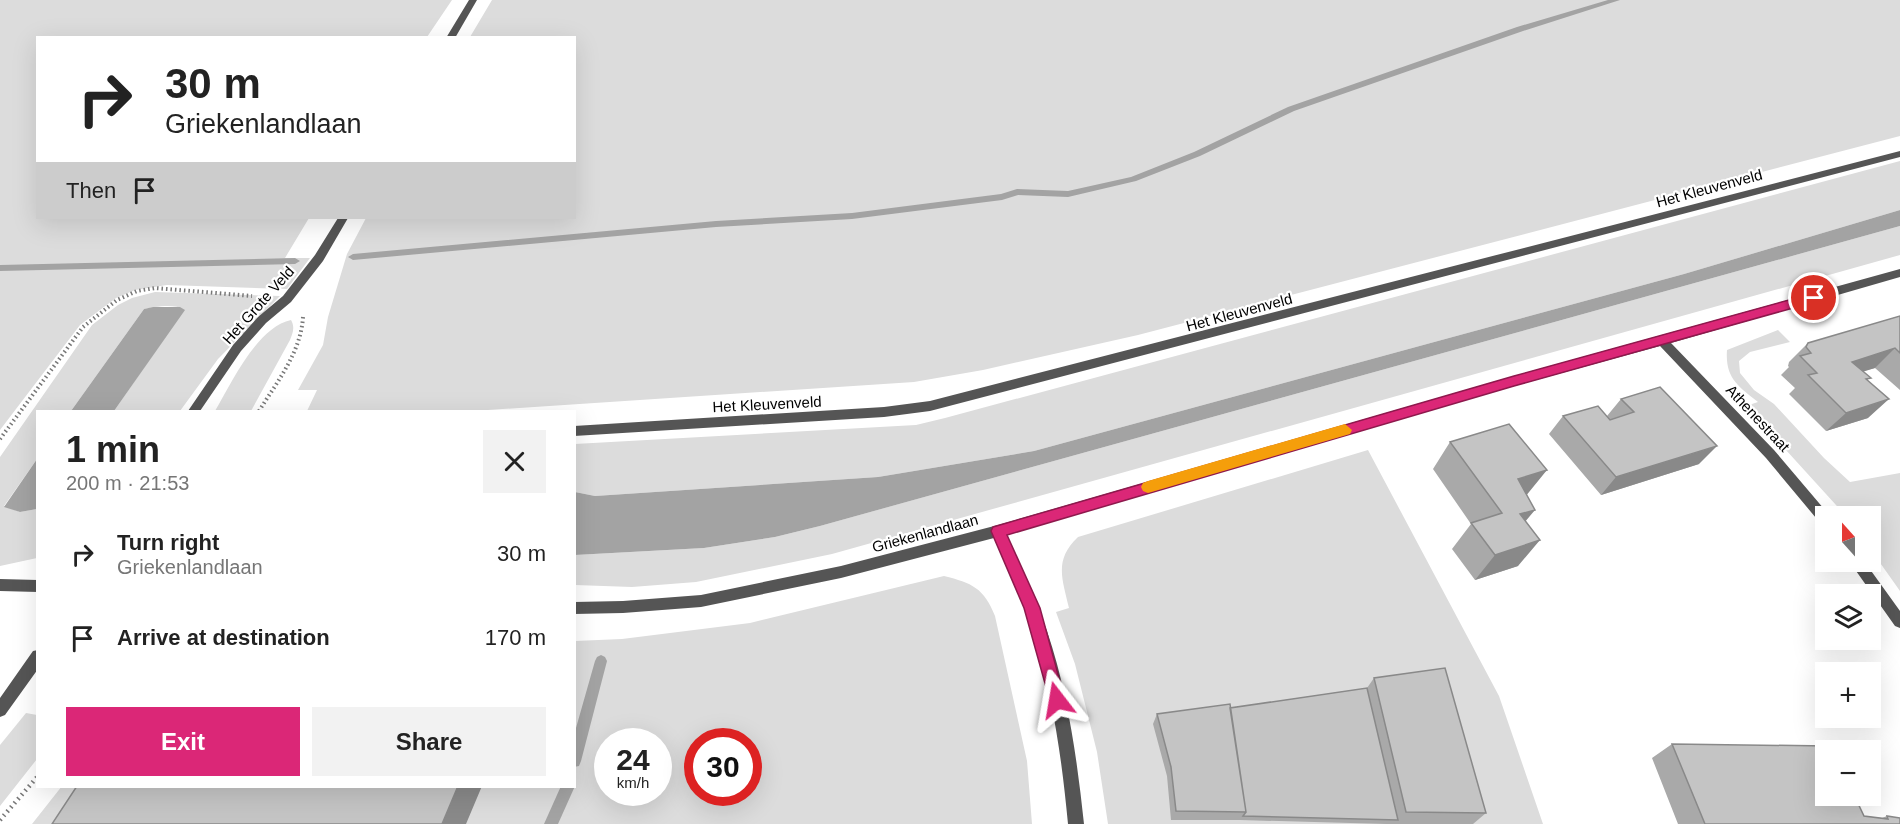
<!DOCTYPE html>
<html lang="en">
<head>
<meta charset="utf-8">
<style>
	:root { --surface:#fff; --page:#f2f2f2; --text:#222; --muted:#767676; --accent:#db2777 }
	body { margin:0; font-family:Helvetica,sans-serif; background:var(--page); color:var(--text); height:100vh; display:flex; flex-direction:column; font-size:22px; white-space:nowrap }
	* { box-sizing:border-box; margin:0 }
	p { font-size:20px; color:var(--muted) }
	.icon { flex:none; width:33px; height:33px; fill:none; stroke:currentColor; stroke-width:2; stroke-linecap:round; stroke-linejoin:round }
	.map { position:relative; flex:1; overflow:hidden }
	.sheet { position:absolute; left:36px; top:410px; width:540px; height:378px; display:flex; flex-direction:column; background:var(--surface); border-radius:0px; box-shadow:0 6px 24px #0002 }
	.sheet>* { flex:none }
	.hud { position:absolute; left:36px; top:36px; width:540px; height:183px; border-radius:0px; box-shadow:0 6px 24px #0002; background:#fff; color:var(--text); overflow:hidden }
	.needle { width:39px; rotate:339deg }
	.tools { position:absolute; left:1815px; top:506px; display:grid; gap:12px }
	.tools a { display:grid; place-items:center; width:66px; height:66px; border-radius:0px; background:var(--surface); box-shadow:0 6px 24px #0002; font-size:30px }
	.speed { position:absolute; left:594px; top:728px; display:flex; gap:12px; font-size:30px; font-weight:700; text-align:center }
	.speed>* { display:grid; place-content:center; width:78px; height:78px; border-radius:50%; background:var(--surface); box-shadow:0 6px 24px #0002; line-height:1 }
	.speed small { font-size:15px; font-weight:400 }
	.speed .limit { border:9px solid #d22; background:#fff; color:#111 }
	.pin { position:absolute; display:grid; place-items:center; width:51px; height:51px; color:#fff; margin:-26px; border:3px solid #fff; border-radius:50%; box-shadow:0 2px 6px #0007 }
	.me { position:absolute; width:66px; margin:-33px; rotate:346deg; stroke-linejoin:round; filter:drop-shadow(0 0 4px #0008) }
	.turn { display:flex; align-items:center; gap:21px; height:126px; padding:0 30px; font-size:27px }
	.turn .icon { width:78px; height:78px; stroke-width:2.5 }
	.turn b { display:block; font-size:42px; line-height:51px }
	.then { display:flex; align-items:center; height:57px; padding:0 30px; background:#0003; gap:12px; font-size:22px }
	.round { display:grid; place-items:center; flex:none; width:63px; height:63px; border-radius:0px; background:var(--page) }
	.summary { display:flex; align-items:center; justify-content:space-between; height:102px; padding:0 30px }
	h1 { font-size:36px; font-weight:700; line-height:45px }
	.cta { display:flex; gap:12px; margin-top:auto; padding:12px 30px }
	.cta a { flex:1; height:69px; border-radius:0px; background:var(--accent); color:#fff; font-size:24px; font-weight:700; line-height:69px; text-align:center }
	.cta a+a { background:var(--page); color:var(--text) }
	ul { padding:0; list-style:none }
	li { display:flex; align-items:center; gap:18px; height:84px; padding:0 30px }
	li div { flex:1 }
	li b { display:block; font-size:22px }
	li em { font-style:normal }
	.map>svg:first-child { display:block }
	.green { fill:#dcdcdc; fill-rule:evenodd }
	.water { fill:#a3a3a3 }
	.lines { fill:none; stroke-linecap:round; stroke-linejoin:round }
	.stream { fill:#a3a3a3; fill-rule:evenodd }
	.path-far1 { stroke:#777; stroke-width:4; stroke-dasharray:1.5 3; stroke-linecap:butt }
	.path { stroke:#777; stroke-width:4.5; stroke-dasharray:1.5 4; stroke-linecap:butt }
	.street { fill:#555; fill-rule:evenodd }
	.wall { fill:#a9a9a9 }
	.shaded-wall { fill:#898989 }
	.building { fill:#c4c4c4; stroke:#898989; stroke-width:1.5 }
	.route { fill:#db2777; stroke:#8e194d; stroke-width:1.5 }
	.slow { fill:#f59e0b }
	.labels { text-anchor:middle; dominant-baseline:central; stroke-width:4.5; stroke-linejoin:round; paint-order:stroke }
	.street-label { font-size:15px; fill:#000; stroke:#fff }
</style>
</head>
<body>
<div class="map">
<svg width="1900" height="824" viewBox="0 0 1900 824">
	<rect width="100%" height="100%" fill="#fff"/>
	<path class="green" d="M 0,0 L 452,0 L 427,37 L 38,38 L 38,218 L 309,218 L 285,258 L 310,258 L 287,289 L 167,285 L 135,290 L 116,298 L 80,325 L 0,430 Z
		M 492,0 L 1900,0 L 1900,136 L 1138,335 L 983,370 L 914,382 L 473,411 L 307,411 L 317,390 L 298,390 L 323,345 L 328,317 L 347,254 L 366,218 L 574,218 L 574,38 L 470,37 Z
		M 1900,161 L 1900,210 L 1684,274 L 1034,451 L 878,477 L 595,496 L 575,492 L 575,444 L 916,425 L 945,418 Z
		M 1900,226 L 1900,255 L 832,554 L 696,582 L 632,587 L 575,585 L 575,555 L 704,548 L 775,537 L 820,526 Z
		M 155,292 L 280,296 L 218,359 L 180,411 L 114,411 L 184,310 C 174,303 155,307 144,309 L 71,411 L 38,411 L 37,459 L 4,506 L 20,512 L 37,509 L 37,558 L 0,566 L 0,457 L 92,325 L 118,305 L 132,298 Z
		M 291,320 C 295,327 293,333 290,340 L 251,411 L 215,411 C 231,384 257,327 291,320 Z
		M 1778,330 L 1790,342 L 1750,352 L 1739,361 L 1740,373 L 1754,390 L 1774,404 L 1824,458 L 1850,482 L 1900,473 L 1900,591 L 1871,550 L 1870,516 L 1846,516 L 1746,406 L 1758,402 C 1738,386 1725,378 1727,350 Z
		M 1368,450 L 1499,696 L 1543,824 L 1108,824 L 1097,752 L 1075,664 L 1056,612 L 1069,608 C 1062,578 1054,560 1078,537 Z
		M 944,576 C 972,583 984,588 995,616 L 1027,761 L 1032,824 L 32,824 L 62,786 L 574,786 L 575,641 L 622,639 L 750,623 ZM 608,741 L 658,741 L 658,792 L 608,792 ZM 698,741 L 748,741 L 748,792 L 698,792 Z
		M 26,713 L 37,715 L 37,759 L 0,806 L 0,745 Z"/>
	<path class="water" d="M 1900,210 L 1900,226 L 820,526 L 775,537 L 704,548 L 575,555 L 575,492 L 595,496 L 878,477 L 1034,451 L 1684,274 Z
		M 153,307 L 180,307 L 185,310 L 114,411 L 71,411 L 144,309 Z
		M 37,459 L 37,509 L 20,512 L 4,507 Z"/>
	<g class="lines">
		<path class="stream" d="M 1608,0 L 1620,0 L 1523,31 L 1294,111 L 1200,156 L 1136,181 L 1068,197 L 1018,195 L 1002,200 L 852,219 L 716,227 L 353,260 L 348,257 L 353,254 L 716,221 L 852,213 L 1001,194 L 1017,189 L 1068,191 L 1131,177 L 1194,152 L 1288,107 L 1517,27 Z
			M 295,258 L 300,261 L 295,264 L 0,271 L 0,265 Z
			M 601,655 L 605,657 L 607,661 L 581,761 L 579,766 L 574,767 L 574,735 L 595,661 L 597,657 Z
			M 561,786 L 575,786 L 558,824 L 544,824 Z"/>
		<path class="path-far1" d="M 259,411 C 277,382 301,352 303,317
			M 0,439 L 83,327 L 117,300 L 137,291 L 155,288 L 252,296"/>
		<path class="path" d="M 0,820 L 38,776"/>
		<path class="street" d="M 469,0 L 477,0 L 455,38 L 446,38 Z
			M 1900,151 L 1900,157 L 930,411 L 884,417 L 574,436 L 574,426 L 884,407 L 930,401 Z
			M 338,218 L 348,218 L 323,261 L 291,302 L 266,323 L 241,351 L 200,411 L 188,411 L 233,345 L 258,317 L 283,296 L 315,255 Z
			M 1900,269 L 1900,277 L 1671,343 L 1774,450 L 1830,516 L 1826,516 L 1826,525 L 1821,524 L 1766,458 L 1660,346 L 1514,386 L 1006,534 C 1020,566 1035,598 1047,631 C 1068,693 1077,759 1084,824 L 1068,824 C 1062,760 1053,697 1034,635 C 1023,602 1008,570 994,538 L 841,578 L 701,607 L 623,613 L 574,614 L 574,602 L 623,601 L 701,595 L 841,566 L 998,525 L 1514,376 Z
			M 1849,561 L 1864,561 L 1900,611 L 1900,628 L 1895,626 Z
			M 0,579 L 38,580 L 38,592 L 0,591 Z
			M 38,650 L 38,669 L 5,715 L 0,717 L 0,698 L 33,651 Z"/>
	</g>
	<path class="wall" d="M 1900,316 L 1900,390 L 1875,368 L 1863,371 L 1868,381 L 1868,418 L 1826,431 L 1789,394 L 1795,388 L 1781,375 L 1789,367 L 1788,366 L 1789,362 L 1808,343 Z
		M 1621,399 L 1699,464 L 1601,495 L 1549,434 L 1563,416 L 1607,416 Z
		M 1450,442 L 1527,495 L 1526,521 L 1518,566 L 1475,580 L 1452,549 L 1471,524 L 1433,469 Z
		M 1374,678 L 1486,813 L 1473,824 L 1386,824 L 1240,820 L 1171,820 L 1167,776 L 1153,724 L 1157,714 L 1230,708 L 1367,688 Z
		M 1672,744 L 1864,816 L 1882,818 L 1887,816 L 1900,824 L 1678,824 L 1652,758 Z"/>
	<path class="shaded-wall" d="M 1895,348 L 1875,368 L 1833,381 L 1852,362 Z
		M 1889,399 L 1868,418 L 1826,431 L 1846,413 Z
		M 1717,446 L 1699,464 L 1601,495 L 1616,477 Z
		M 1547,470 L 1525,497 L 1518,479 Z
		M 1535,510 L 1513,536 L 1520,514 Z
		M 1540,540 L 1518,566 L 1475,580 L 1495,555 Z
		M 458,786 L 482,786 L 466,824 L 442,824 Z"/>
	<path class="building" d="M 1900,316 L 1900,353 L 1895,348 L 1852,362 L 1871,378 L 1866,379 L 1889,399 L 1846,413 L 1808,375 L 1817,373 L 1800,356 L 1811,353 L 1806,347 L 1808,343 Z
		M 1660,387 L 1717,446 L 1616,477 L 1563,416 L 1598,406 L 1610,420 L 1634,412 L 1621,399 Z
		M 1509,424 L 1547,470 L 1518,479 L 1535,510 L 1520,514 L 1540,540 L 1495,555 L 1471,523 L 1502,513 L 1450,442 Z
		M 1445,668 L 1486,813 L 1406,812 L 1374,678 Z
		M 1367,688 L 1398,820 L 1243,816 L 1246,812 L 1230,708 Z
		M 1230,704 L 1246,812 L 1176,811 L 1171,767 L 1157,714 Z
		M 1672,744 L 1828,746 L 1831,750 L 1826,750 L 1826,795 L 1854,795 L 1864,816 L 1888,819 L 1887,816 L 1900,818 L 1900,824 L 1705,824 Z
		M 77,786 L 458,786 L 442,824 L 52,824 Z"/>
	<path class="route" d="M 1814,293 L 1820,298 L 1818,301 L 1514,386 L 1007,535 L 1040,608 L 1065,700 L 1062,705 L 1057,708 L 1051,705 L 1024,608 L 991,531 L 993,527 L 1514,376 Z"/>
	<path class="slow" d="M 1345,424 L 1352,430 L 1350,434 L 1148,493 L 1143,491 L 1141,487 L 1143,483 L 1148,481 Z"/>
	<g class="labels">
		<g class="street-label">
			<text transform="translate(1709 188) rotate(-15)">Het Kleuvenveld</text>
			<text transform="translate(258 305) rotate(-48)">Het Grote Veld</text>
			<text transform="translate(1239 312) rotate(-15)">Het Kleuvenveld</text>
			<text transform="translate(767 404) rotate(-3)">Het Kleuvenveld</text>
			<text transform="translate(1758 418) rotate(47)">Athenestraat</text>
			<text transform="translate(925 533) rotate(-15)">Griekenlandlaan</text>
		</g>
	</g>
</svg>
<div class="tools">
<a><svg class="needle" viewBox="-14 -14 28 28"><path d="M0-13l5 13h-10z" fill="#e53935"/><path d="M0 13l5-13h-10z" fill="#767676"/></svg></a>
<a><svg class="icon" aria-label="layers" viewBox="0 0 24 24"><path d="M12 4l9 5-9 5-9-5zM3 14l9 5 9-5"/></svg></a>
<a>+</a>
<a>−</a>
</div>
<div class="speed"><div>24<small>km/h</small></div><div class="limit">30</div></div>
<div class="pin" style="left:1814px;top:298px;background:#d93025"><svg class="icon" aria-label="arrive" viewBox="0 0 24 24"><path d="M6 21V4h12l-3 4 3 4H6"/></svg></div>
<svg class="me" style="left:1057px;top:700px" viewBox="-20 -20 40 40"><path d="M0-17L14 15 0 8-14 15z" fill="#db2777" stroke="#fff" stroke-width="4"/></svg>
<div class="hud">
<div class="turn"><svg class="icon" aria-label="right" viewBox="0 0 24 24"><path d="M7 20v-9h11M14 6l5 5-5 5"/></svg><div><b>30 m</b>Griekenlandlaan</div></div>
<div class="then">Then<svg class="icon" aria-label="arrive" viewBox="0 0 24 24"><path d="M6 21V4h12l-3 4 3 4H6"/></svg></div>
</div>
<section class="sheet">
<div class="summary"><div><h1>1 min</h1><p>200 m · 21:53</p></div><a class="round"><svg class="icon" aria-label="close" viewBox="0 0 24 24"><path d="M6 6l12 12M18 6L6 18"/></svg></a></div>
<ul>
<li><svg class="icon" aria-label="right" viewBox="0 0 24 24"><path d="M7 20v-9h11M14 6l5 5-5 5"/></svg><div><b>Turn right</b><p>Griekenlandlaan</p></div><em>30 m</em></li>
<li><svg class="icon" aria-label="arrive" viewBox="0 0 24 24"><path d="M6 21V4h12l-3 4 3 4H6"/></svg><div><b>Arrive at destination</b></div><em>170 m</em></li>
</ul>
<div class="cta"><a>Exit</a><a>Share</a></div>
</section>
</div>
</body>
</html>
